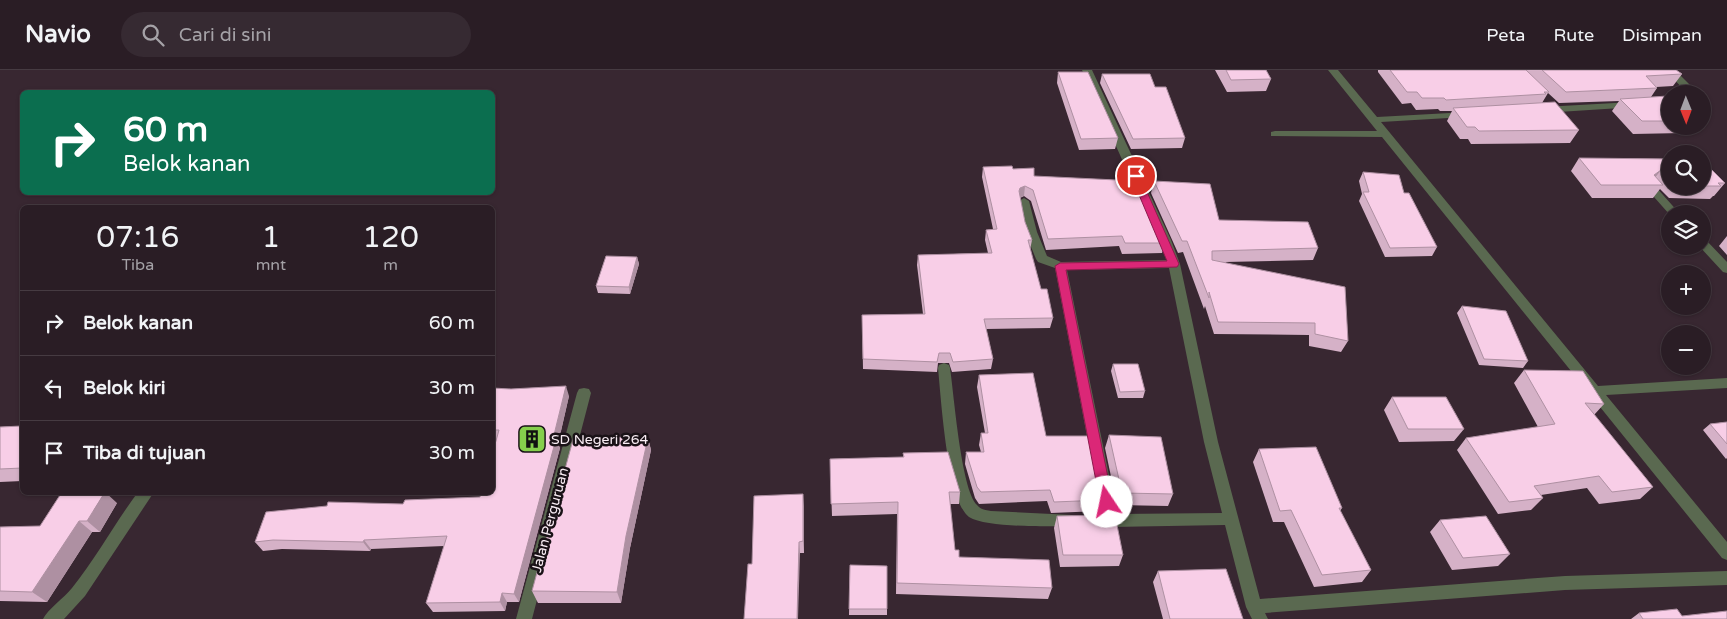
<!DOCTYPE html>
<html lang="id">
<head>
<meta charset="utf-8">
<style>
	:root { --surface:#2a1d25; --page:#362a32; --text:#f1f3f6; --muted:#a5a2a7; --line:#463b42 }
	body { margin:0; font-family:"Varela Round",sans-serif; background:var(--page); color:var(--text); height:100vh; display:flex; flex-direction:column; font-size:19px; white-space:nowrap }
	* { box-sizing:border-box; margin:0 }
	p { font-size:16px; color:var(--muted) }
	.icon { flex:none; width:28px; height:28px; fill:none; stroke:currentColor; stroke-width:2; stroke-linecap:round; stroke-linejoin:round }
	.map { position:relative; flex:1; overflow:hidden }
	.side { position:absolute; left:20px; top:135px; width:475px; height:290px; display:flex; flex-direction:column; background:var(--surface); border-radius:8px; box-shadow:0 1px 4px #0004,0 0 0 1px var(--line) }
	.side>* { flex:none }
	.banner { position:absolute; left:20px; top:20px; width:475px; height:105px; border-radius:8px; box-shadow:0 1px 4px #0004,0 0 0 1px var(--line); background:#0b6e4f; color:#fff; overflow:hidden }
	.needle { width:32px; rotate:179deg }
	.fabs { position:absolute; left:1661px; top:15px; display:grid; gap:10px }
	.fabs a { display:grid; place-items:center; width:50px; height:50px; border-radius:50%; background:var(--surface); box-shadow:0 1px 4px #0004,0 0 0 1px var(--line); font-size:25px }
	.pin { position:absolute; display:grid; place-items:center; width:42px; height:42px; color:#fff; margin:-21px; border:2px solid #fff; border-radius:50%; box-shadow:0 1px 5px #0007 }
	.me { position:absolute; width:55px; margin:-28px; rotate:349deg; stroke-linejoin:round; filter:drop-shadow(0 0 4px #0008) }
	.turn { display:flex; align-items:center; gap:18px; height:105px; padding:0 20px; font-size:22px }
	.turn .icon { width:65px; height:65px; stroke-width:2.5 }
	.turn b { display:block; font-size:35px; line-height:42px }
	.eta { display:flex; justify-content:space-evenly; align-items:center; height:85px; text-align:center }
	.eta b { font-size:30px; font-weight:600; line-height:35px }
	ul { padding:0; list-style:none }
	li { display:flex; align-items:center; gap:15px; height:65px; padding:0 20px; border-top:1px solid var(--line) }
	li div { flex:1 }
	li b { display:block; font-size:19px }
	li em { font-style:normal }
	header { display:flex; align-items:center; gap:30px; box-sizing:border-box; height:70px; padding:0 25px; background:var(--surface); border-bottom:1px solid var(--line) }
	header strong { font-size:24px }
	nav { display:flex; gap:28px; margin-inline-start:auto; font-size:18px }
	.search { width:350px; height:45px; background:var(--page); display:flex; align-items:center; gap:12px; box-sizing:border-box; padding:0 18px; border-radius:28px; color:var(--muted); font-size:19px }
	.map>svg:first-child { display:block }
	.lines { fill:none; stroke-linecap:round; stroke-linejoin:round }
	.minor { fill:#5a6950; fill-rule:evenodd }
	.wall { fill:#d5b1c7 }
	.shaded-wall { fill:#ae90a2 }
	.building { fill:#f8cee7; stroke:#ae90a2 }
	.route { fill:#db2777; stroke:#8e194d }
	.labels { text-anchor:middle; dominant-baseline:central; stroke-width:5; stroke-linejoin:round; paint-order:stroke }
	.poi-label { font-size:14px; fill:#f9edf4; stroke:#1a1217; text-anchor:start }
	.street-label { font-size:14px; fill:#f9edf4; stroke:#1a1217 }
</style>
</head>
<body>
<header>
<strong>Navio</strong>
<div class="search"><svg class="icon" aria-label="search" viewBox="0 0 24 24"><circle cx="10" cy="10" r="6"/><path d="M15 15l6 6"/></svg>Cari di sini</div>
<nav><a>Peta</a><a>Rute</a><a>Disimpan</a></nav>
</header>
<div class="map">
<svg width="1727" height="549" viewBox="0 0 1727 549">
	<rect width="100%" height="100%" fill="#382731"/>
	<g class="lines">
		<path class="minor" d="M 1082,0 L 1092,0 L 1171,170 L 1180,194 L 1218,372 L 1260,529 L 1565,506 L 1727,501 L 1727,515 L 1565,520 L 1265,543 L 1268,549 L 1252,549 L 1246,537 L 1225,455 L 1111,457 L 1095,455 L 1093,451 L 1095,447 L 1102,445 L 1055,198 L 1038,192 L 1036,189 L 1025,162 L 1019,131 L 1024,128 L 1029,131 L 1037,162 L 1047,186 L 1061,192 L 1167,190 ZM 1169,198 L 1204,372 L 1222,443 L 1117,444 L 1067,200 Z
			M 1328,0 L 1338,0 L 1377,47 L 1468,42 L 1470,44 L 1465,47 L 1381,52 L 1598,316 L 1727,308 L 1727,318 L 1606,325 L 1727,472 L 1727,490 L 1722,488 L 1382,67 L 1271,66 L 1271,62 L 1275,61 L 1377,61 Z
			M 1665,0 L 1675,0 L 1699,24 L 1688,24 Z
			M 1633,32 L 1638,35 L 1636,37 L 1543,43 L 1538,40 L 1543,37 Z
			M 1651,115 L 1655,116 L 1680,144 L 1670,145 L 1646,118 Z
			M 1702,169 L 1706,170 L 1727,192 L 1727,203 L 1723,202 L 1699,176 L 1702,176 Z
			M 944,293 L 949,295 L 950,298 C 954,324 961,419 977,435 C 981,440 986,440 991,441 L 1072,445 L 1077,447 L 1079,451 L 1077,455 L 1072,457 C 1049,456 987,458 969,447 C 947,431 941,326 938,298 L 939,295 Z
			M 584,318 L 589,319 L 591,323 L 532,549 L 516,549 L 577,323 L 579,319 Z
			M 138,422 L 154,422 L 85,526 L 64,549 L 43,549 C 48,539 64,528 72,518 C 96,488 115,453 138,422 Z"/>
	</g>
	<path class="wall" d="M 1215,0 L 1266,0 L 1271,9 L 1266,21 L 1227,22 Z
		M 1378,0 L 1676,0 L 1682,4 L 1673,16 L 1656,17 L 1657,18 L 1651,27 L 1670,28 L 1670,56 L 1688,56 L 1683,63 L 1633,64 L 1612,41 L 1619,31 L 1559,33 L 1548,23 L 1542,33 L 1579,60 L 1570,73 L 1471,74 L 1468,69 L 1460,69 L 1447,51 L 1452,41 L 1440,41 L 1438,39 L 1416,40 L 1411,33 L 1402,34 L 1378,2 Z
		M 1058,2 L 1118,68 L 1115,79 L 1079,80 L 1057,13 Z
		M 1102,4 L 1155,17 L 1185,68 L 1182,78 L 1131,79 L 1100,13 Z
		M 1579,88 L 1670,89 L 1670,116 L 1702,116 L 1702,90 L 1725,113 L 1714,126 L 1713,126 L 1710,129 L 1669,128 L 1660,119 L 1653,128 L 1592,128 L 1571,101 Z
		M 983,97 L 1013,99 L 1034,106 L 1165,173 L 1162,183 L 1122,184 L 1119,176 L 1046,180 L 1031,131 L 1024,126 L 1020,128 L 1025,152 L 1032,170 L 1030,180 L 1041,219 L 1053,248 L 1050,258 L 986,259 L 993,289 L 991,299 L 952,302 L 949,293 L 938,293 L 937,302 L 863,299 L 862,245 L 923,244 L 917,195 L 918,185 L 988,183 L 985,170 L 986,160 L 993,159 L 982,107 Z
		M 1363,102 L 1404,123 L 1437,177 L 1432,186 L 1385,187 L 1359,131 L 1362,124 L 1359,111 Z
		M 1154,111 L 1219,150 L 1318,178 L 1313,190 L 1225,192 L 1348,271 L 1341,282 L 1309,276 L 1309,265 L 1214,264 L 1205,236 L 1204,239 L 1183,182 L 1178,183 L 1151,123 Z
		M 1727,166 L 1727,185 L 1719,176 Z
		M 637,187 L 639,194 L 630,224 L 598,223 L 596,216 Z
		M 1462,236 L 1528,291 L 1523,298 L 1479,295 L 1457,243 Z
		M 1113,294 L 1145,321 L 1143,328 L 1118,328 L 1111,301 Z
		M 1524,300 L 1604,334 L 1594,345 L 1653,417 L 1640,429 L 1599,434 L 1587,418 L 1541,425 L 1543,428 L 1531,440 L 1498,444 L 1457,380 L 1466,368 L 1538,357 L 1514,313 Z
		M 979,305 L 1046,366 L 1103,430 L 1100,441 L 1051,443 L 1047,431 L 979,434 L 975,428 L 965,394 L 966,382 L 981,382 L 979,375 L 981,363 L 985,363 L 977,317 Z
		M 492,318 L 569,326 L 558,374 L 560,378 L 519,532 L 507,532 L 505,541 L 433,542 L 426,533 L 444,476 L 371,479 L 370,481 L 282,479 L 263,481 L 255,472 L 403,434 L 480,427 L 497,370 L 492,370 Z
		M 1392,327 L 1464,359 L 1454,371 L 1399,372 L 1384,340 Z
		M 1727,352 L 1727,388 L 1726,389 L 1703,360 L 1710,354 Z
		M 22,356 L 22,411 L 0,412 L 0,357 Z
		M 1109,365 L 1173,424 L 1168,436 L 1117,435 L 1105,378 Z
		M 648,368 L 651,380 L 630,478 L 621,533 L 538,533 L 532,521 Z
		M 1259,379 L 1342,438 L 1340,441 L 1371,500 L 1362,512 L 1314,517 L 1284,452 L 1273,452 L 1253,392 Z
		M 903,383 L 960,422 L 959,434 L 950,434 L 955,480 L 959,487 L 1052,518 L 1048,529 L 896,524 L 897,444 L 832,446 L 830,389 L 903,387 Z
		M 117,433 L 100,462 L 92,462 L 47,532 L 0,531 L 0,457 L 40,456 Z
		M 804,436 L 804,483 L 800,483 L 752,494 Z
		M 1057,446 L 1123,485 L 1119,496 L 1060,497 L 1054,458 Z
		M 1440,450 L 1510,484 L 1498,496 L 1452,500 L 1430,462 Z
		M 850,495 L 887,496 L 887,545 L 849,545 Z
		M 1158,501 L 1243,549 L 1163,549 L 1153,512 Z
		M 1639,543 L 1682,546 L 1727,549 L 1631,549 Z"/>
	<path class="shaded-wall" d="M 1661,100 L 1651,113 L 1654,105 Z
		M 1025,116 L 1024,126 L 1018,128 L 1019,121 L 1020,118 Z
		M 637,187 L 639,194 L 630,224 L 629,217 Z
		M 566,316 L 569,326 L 558,374 L 560,378 L 519,532 L 514,524 L 553,369 Z
		M 648,368 L 651,380 L 630,478 L 621,533 L 617,522 L 626,466 Z
		M 105,422 L 117,433 L 100,462 L 87,451 Z
		M 803,424 L 804,436 L 804,483 L 803,471 Z
		M 79,451 L 92,462 L 47,532 L 32,522 Z
		M 364,470 L 371,479 L 370,481 L 363,472 Z
		M 799,472 L 800,483 L 798,549 L 797,549 Z
		M 502,523 L 507,532 L 505,541 L 500,532 Z"/>
	<path class="building" d="M 1226,0 L 1266,0 L 1271,9 L 1231,10 Z
		M 1390,0 L 1526,0 L 1549,22 L 1544,22 L 1546,24 L 1446,30 L 1444,28 L 1422,28 L 1417,22 L 1407,22 Z
		M 1542,0 L 1676,0 L 1682,4 L 1646,6 L 1657,18 L 1566,22 Z
		M 1058,2 L 1088,2 L 1118,68 L 1081,69 Z
		M 1102,4 L 1150,4 L 1155,17 L 1166,17 L 1185,68 L 1133,69 Z
		M 1668,26 L 1670,28 L 1670,51 L 1642,51 L 1620,29 Z
		M 1555,32 L 1579,60 L 1479,61 L 1475,57 L 1467,57 L 1453,38 Z
		M 1579,88 L 1670,89 L 1670,106 L 1666,102 L 1661,100 L 1654,105 L 1663,115 L 1601,115 Z
		M 1702,90 L 1725,113 L 1718,113 L 1721,116 L 1702,116 Z
		M 1012,96 L 1013,99 L 1034,98 L 1034,106 L 1137,111 L 1165,173 L 1125,173 L 1122,166 L 1048,169 L 1033,120 L 1025,116 L 1020,118 L 1019,121 L 1025,152 L 1032,170 L 1028,170 L 1041,219 L 1047,219 L 1053,248 L 984,249 L 993,289 L 953,292 L 950,283 L 939,283 L 937,292 L 863,289 L 862,245 L 925,244 L 918,185 L 992,183 L 986,160 L 997,159 L 983,97 Z
		M 1363,102 L 1399,105 L 1404,123 L 1409,123 L 1437,177 L 1390,178 L 1363,122 L 1369,122 Z
		M 1154,111 L 1210,114 L 1219,150 L 1308,152 L 1318,178 L 1212,181 L 1212,190 L 1345,217 L 1348,271 L 1315,264 L 1315,253 L 1218,252 L 1209,222 L 1209,228 L 1187,171 L 1182,171 Z
		M 606,186 L 637,187 L 629,217 L 596,216 Z
		M 1462,236 L 1506,241 L 1528,291 L 1484,289 Z
		M 1113,294 L 1138,294 L 1145,321 L 1120,322 Z
		M 1524,300 L 1583,301 L 1604,334 L 1585,333 L 1653,417 L 1612,422 L 1599,406 L 1534,416 L 1543,428 L 1509,432 L 1466,368 L 1555,354 Z
		M 1033,303 L 1046,366 L 1091,366 L 1103,430 L 1054,432 L 1050,420 L 981,422 L 977,417 L 966,382 L 984,382 L 981,363 L 988,363 L 979,305 Z
		M 566,316 L 553,369 L 556,369 L 514,524 L 502,523 L 500,532 L 426,533 L 447,466 L 364,470 L 363,472 L 273,470 L 255,472 L 266,442 L 327,436 L 328,432 L 403,434 L 405,430 L 480,427 L 482,422 L 492,422 L 492,385 L 499,360 L 492,360 L 492,318 L 511,319 Z
		M 1392,327 L 1446,327 L 1464,359 L 1408,359 Z
		M 1727,352 L 1727,374 L 1710,354 Z
		M 22,356 L 22,398 L 0,399 L 0,357 Z
		M 1109,365 L 1161,367 L 1173,424 L 1122,423 Z
		M 574,366 L 648,368 L 626,466 L 617,522 L 532,521 Z
		M 1316,377 L 1342,438 L 1339,438 L 1371,500 L 1322,505 L 1291,440 L 1280,441 L 1259,379 Z
		M 948,382 L 960,422 L 949,422 L 955,480 L 959,480 L 959,487 L 1049,490 L 1052,518 L 897,513 L 898,432 L 831,434 L 830,389 L 904,387 L 903,383 Z
		M 62,422 L 105,422 L 87,451 L 79,451 L 32,522 L 0,521 L 0,457 L 40,456 Z
		M 803,424 L 803,471 L 799,472 L 797,549 L 744,549 L 748,494 L 752,494 L 754,426 Z
		M 1115,445 L 1123,485 L 1063,485 L 1057,446 Z
		M 1486,446 L 1510,484 L 1463,488 L 1440,450 Z
		M 850,495 L 887,496 L 887,539 L 849,539 Z
		M 1226,499 L 1243,549 L 1170,549 L 1158,501 Z
		M 1677,539 L 1682,546 L 1727,541 L 1727,549 L 1643,549 L 1639,543 Z"/>
	<path class="route" d="M 1136,103 L 1140,106 L 1179,194 L 1177,197 L 1066,200 L 1113,432 L 1111,436 L 1102,436 L 1100,432 L 1055,196 L 1060,193 L 1167,191 L 1131,106 Z"/>
	<defs>
		<symbol id="building-square" viewBox="-11 -11 22 22"><rect x="-9" y="-9" width="18" height="18" rx="4" fill="#85cf4c" stroke="#1a1217"/><path d="M-4-6H4V6H1V3H-1V6H-4ZM-2.5-4.3h1.7v1.8h-1.7ZM.8-4.3h1.7v1.8H.8ZM-2.5-1h1.7V.8h-1.7ZM.8-1h1.7V.8H.8Z" fill="#111"/></symbol>
	</defs>
	<g fill-rule="evenodd">
		<use href="#building-square" x="516" y="353" width="32" height="32"/>
	</g>
	<g class="labels">
		<g class="poi-label">
			<text x="551" y="369">SD Negeri 264</text>
		</g>
		<g class="street-label">
			<text transform="translate(550 450) rotate(-75)">Jalan Perguruan</text>
		</g>
	</g>
</svg>
<div class="fabs">
<a><svg class="needle" viewBox="-14 -14 28 28"><path d="M0-13l5 13h-10z" fill="#e53935"/><path d="M0 13l5-13h-10z" fill="#a5a2a7"/></svg></a>
<a><svg class="icon" aria-label="search" viewBox="0 0 24 24"><circle cx="10" cy="10" r="6"/><path d="M15 15l6 6"/></svg></a>
<a><svg class="icon" aria-label="layers" viewBox="0 0 24 24"><path d="M12 4l9 5-9 5-9-5zM3 14l9 5 9-5"/></svg></a>
<a>+</a>
<a>−</a>
</div>
<div class="pin" style="left:1136px;top:106px;background:#d93025"><svg class="icon" aria-label="arrive" viewBox="0 0 24 24"><path d="M6 21V4h12l-3 4 3 4H6"/></svg></div>
<svg class="me" style="left:1107px;top:432px" viewBox="-20 -20 40 40"><circle r="19" fill="#fff"/><path d="M0-13L10 11 0 6-10 11z" fill="#db2777"/></svg>
<div class="banner">
<div class="turn"><svg class="icon" aria-label="right" viewBox="0 0 24 24"><path d="M7 20v-9h11M14 6l5 5-5 5"/></svg><div><b>60 m</b>Belok kanan</div></div>
</div>
<section class="side">
<div class="eta">
<div><b>07:16</b><p>Tiba</p></div>
<div><b>1</b><p>mnt</p></div>
<div><b>120</b><p>m</p></div>
</div>
<ul>
<li><svg class="icon" aria-label="right" viewBox="0 0 24 24"><path d="M7 20v-9h11M14 6l5 5-5 5"/></svg><div><b>Belok kanan</b></div><em>60 m</em></li>
<li><svg class="icon" aria-label="left" viewBox="0 0 24 24"><path d="M17 20v-9H6M10 6l-5 5 5 5"/></svg><div><b>Belok kiri</b></div><em>30 m</em></li>
<li><svg class="icon" aria-label="arrive" viewBox="0 0 24 24"><path d="M6 21V4h12l-3 4 3 4H6"/></svg><div><b>Tiba di tujuan</b></div><em>30 m</em></li>
</ul>
</section>
</div>
</body>
</html>
